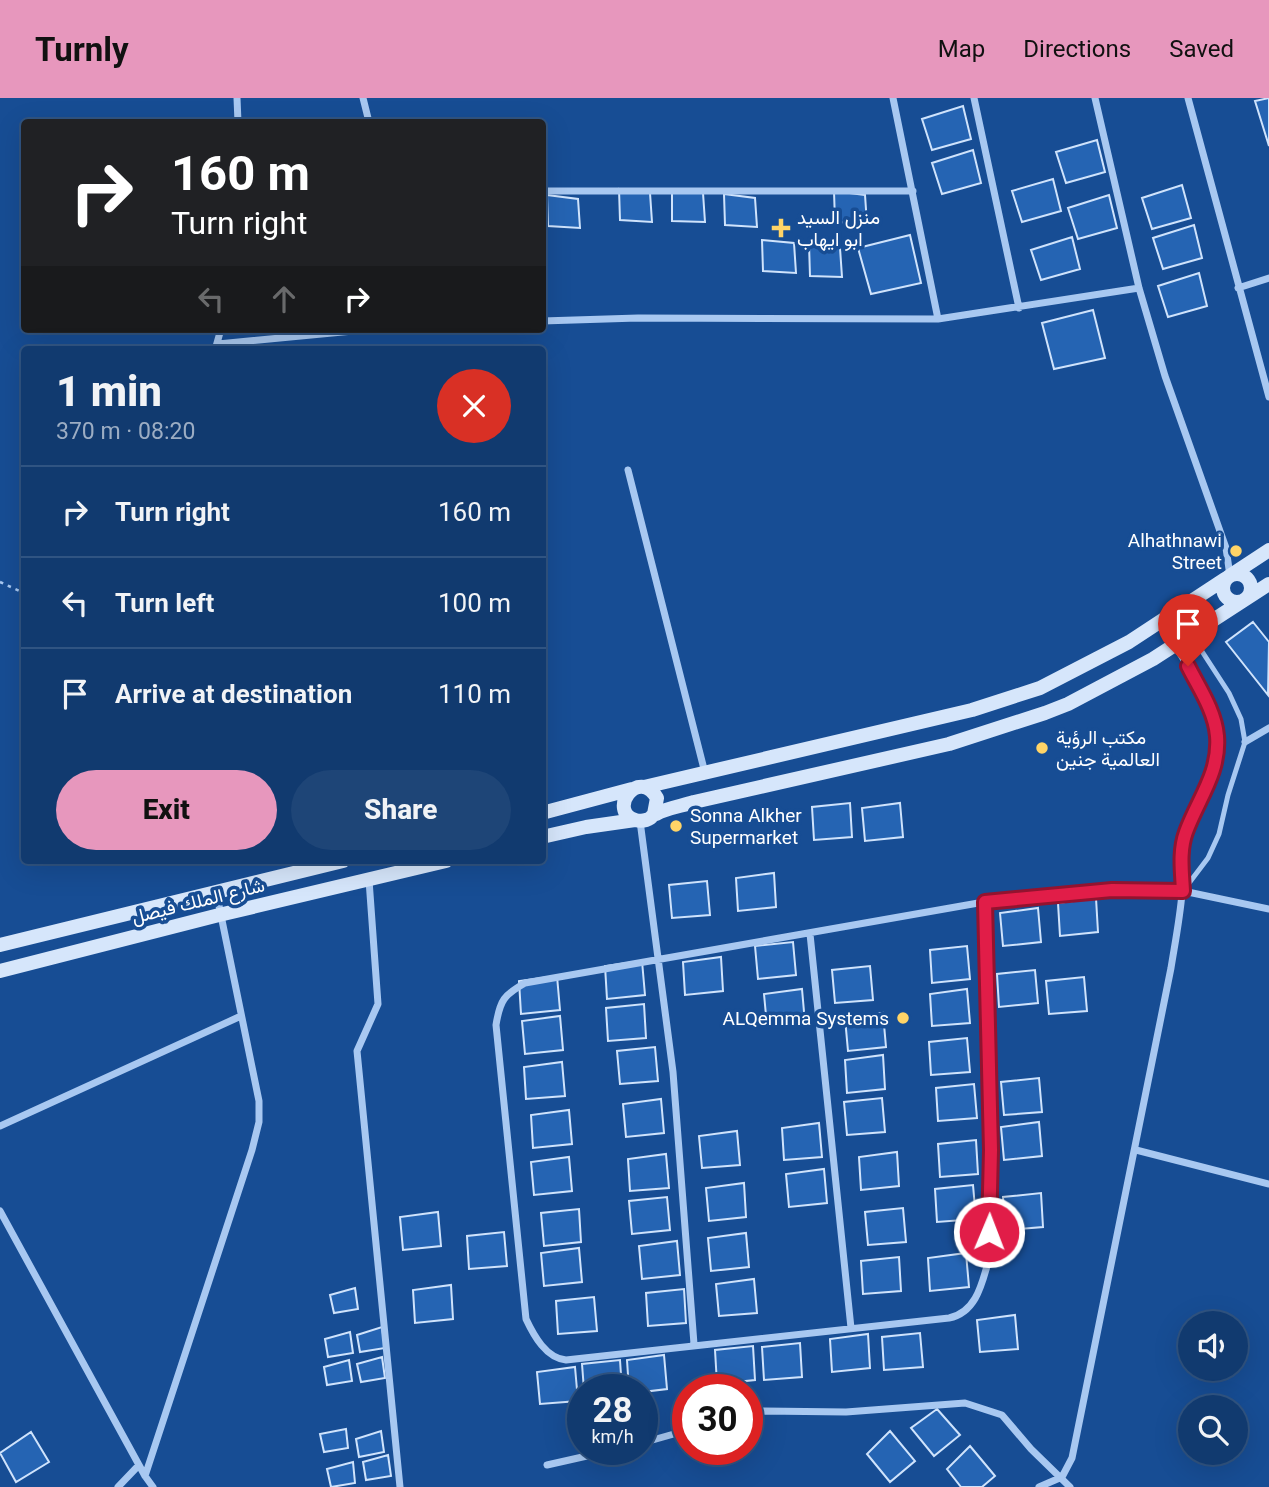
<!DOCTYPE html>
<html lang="en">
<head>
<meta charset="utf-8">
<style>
	:root { --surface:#113a6f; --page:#1e4577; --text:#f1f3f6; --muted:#9cadc3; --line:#305482; --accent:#e797bd }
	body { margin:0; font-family:Roboto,Vazirmatn,sans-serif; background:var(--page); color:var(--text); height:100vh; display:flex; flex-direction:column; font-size:26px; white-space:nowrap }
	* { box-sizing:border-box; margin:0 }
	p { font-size:23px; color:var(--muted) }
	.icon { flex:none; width:38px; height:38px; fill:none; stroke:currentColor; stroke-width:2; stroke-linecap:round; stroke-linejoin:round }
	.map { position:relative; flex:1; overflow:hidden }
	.panel { position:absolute; left:21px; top:248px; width:525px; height:518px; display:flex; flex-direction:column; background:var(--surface); border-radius:7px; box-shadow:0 7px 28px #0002,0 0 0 2px var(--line) }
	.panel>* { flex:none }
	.hud { position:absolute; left:21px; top:21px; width:525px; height:214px; border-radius:7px; box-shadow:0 7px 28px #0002,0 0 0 2px var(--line); background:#202124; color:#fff; overflow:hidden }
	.tools { position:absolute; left:1178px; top:1213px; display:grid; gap:14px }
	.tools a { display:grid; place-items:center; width:70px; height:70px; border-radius:50%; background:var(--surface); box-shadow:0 7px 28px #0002,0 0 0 2px var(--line); font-size:35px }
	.speed { position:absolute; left:567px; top:1276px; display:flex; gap:14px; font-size:35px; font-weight:700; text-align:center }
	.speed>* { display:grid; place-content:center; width:91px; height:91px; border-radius:50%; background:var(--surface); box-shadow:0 7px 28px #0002,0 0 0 2px var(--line); line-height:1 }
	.speed small { font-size:18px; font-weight:400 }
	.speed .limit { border:10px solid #d22; background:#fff; color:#111 }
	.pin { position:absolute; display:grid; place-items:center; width:60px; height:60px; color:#fff; margin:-72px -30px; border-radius:50% 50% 50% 0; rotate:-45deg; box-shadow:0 0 7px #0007 }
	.pin .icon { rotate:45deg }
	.me { position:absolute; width:77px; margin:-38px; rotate:1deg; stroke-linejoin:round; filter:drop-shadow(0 0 5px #0008) }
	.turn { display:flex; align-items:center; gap:24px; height:147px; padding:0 35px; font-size:32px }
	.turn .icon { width:91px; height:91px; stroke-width:2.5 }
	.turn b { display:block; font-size:49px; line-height:60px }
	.lanes { display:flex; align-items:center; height:66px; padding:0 35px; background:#0003; justify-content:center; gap:35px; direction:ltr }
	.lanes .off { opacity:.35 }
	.round { display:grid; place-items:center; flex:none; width:74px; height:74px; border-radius:37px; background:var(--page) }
	.summary { display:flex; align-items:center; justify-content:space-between; height:119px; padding:0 35px }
	h1 { font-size:42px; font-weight:800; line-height:52px }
	.primary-button { display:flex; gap:14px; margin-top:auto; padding:14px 35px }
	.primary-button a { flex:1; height:80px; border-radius:42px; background:var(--accent); color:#111; font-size:28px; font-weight:800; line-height:80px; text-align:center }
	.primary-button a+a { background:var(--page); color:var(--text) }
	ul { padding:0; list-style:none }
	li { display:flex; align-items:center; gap:21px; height:91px; padding:0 35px; border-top:2px solid var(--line) }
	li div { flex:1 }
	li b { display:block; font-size:26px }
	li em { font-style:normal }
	header { display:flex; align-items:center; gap:42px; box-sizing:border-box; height:98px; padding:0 35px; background:var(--accent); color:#111 }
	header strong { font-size:33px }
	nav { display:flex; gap:38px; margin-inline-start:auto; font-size:24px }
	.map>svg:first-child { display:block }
	.building { fill:#2564b3; stroke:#cfe3fc; stroke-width:2 }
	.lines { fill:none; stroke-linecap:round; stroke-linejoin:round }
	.path { stroke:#a8c8f1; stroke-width:2.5; stroke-dasharray:3.5 5; stroke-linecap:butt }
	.service { stroke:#a8c8f1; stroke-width:5 }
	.minor { stroke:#a8c8f1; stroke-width:7 }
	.secondary { stroke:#d6e6fb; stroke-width:14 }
	.route-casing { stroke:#92132f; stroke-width:18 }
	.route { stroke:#e11d48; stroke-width:12 }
	.poi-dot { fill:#ffd467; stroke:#174d94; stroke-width:2.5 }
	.labels { text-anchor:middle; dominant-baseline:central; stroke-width:7; stroke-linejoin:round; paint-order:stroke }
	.poi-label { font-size:19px; fill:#fff; stroke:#174d94; text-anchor:start }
	.street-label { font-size:19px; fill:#fff; stroke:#174d94 }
</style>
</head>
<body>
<header>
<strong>Turnly</strong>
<nav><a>Map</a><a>Directions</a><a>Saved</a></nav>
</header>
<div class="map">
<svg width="1269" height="1389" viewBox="0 0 1269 1389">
	<rect width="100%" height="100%" fill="#174d94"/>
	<path class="building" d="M 1269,0 L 1269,48 L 1255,3 Z
		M 963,8 L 971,41 L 932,52 L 922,21 Z
		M 1097,42 L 1105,74 L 1066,85 L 1056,54 Z
		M 973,52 L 981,85 L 942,96 L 932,65 Z
		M 1053,81 L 1061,113 L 1022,124 L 1012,93 Z
		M 1182,87 L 1191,120 L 1152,131 L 1142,100 Z
		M 619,91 L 650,95 L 652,124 L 620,122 Z
		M 672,92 L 703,95 L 705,124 L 672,123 Z
		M 834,93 L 865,97 L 867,126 L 835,124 Z
		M 724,96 L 755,100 L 757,129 L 725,127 Z
		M 547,97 L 578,101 L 580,130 L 548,128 Z
		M 1109,97 L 1117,130 L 1078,141 L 1068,110 Z
		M 1194,127 L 1202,160 L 1163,171 L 1153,140 Z
		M 910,137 L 921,185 L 871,196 L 858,150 Z
		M 1072,139 L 1080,171 L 1041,182 L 1031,152 Z
		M 762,142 L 794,145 L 796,175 L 763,173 Z
		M 809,146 L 840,150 L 842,179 L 810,178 Z
		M 1199,175 L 1207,208 L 1168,219 L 1158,188 Z
		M 1093,212 L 1105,260 L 1054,271 L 1042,225 Z
		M 1253,524 L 1269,544 L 1268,597 L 1226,544 Z
		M 850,705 L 852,739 L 814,742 L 812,709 Z
		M 900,705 L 903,739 L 865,743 L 862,710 Z
		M 774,775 L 776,809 L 738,813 L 736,780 Z
		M 707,783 L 710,817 L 672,820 L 669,787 Z
		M 1096,800 L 1098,834 L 1060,838 L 1058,805 Z
		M 1038,810 L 1041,844 L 1003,848 L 1000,815 Z
		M 793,844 L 796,877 L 758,881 L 755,848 Z
		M 967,848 L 970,881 L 932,885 L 930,852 Z
		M 721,859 L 723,893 L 685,897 L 683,864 Z
		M 642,863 L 645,897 L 607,901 L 605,868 Z
		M 870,868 L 873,902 L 835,905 L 832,872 Z
		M 1035,872 L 1038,905 L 999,909 L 997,876 Z
		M 557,878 L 560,912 L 521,916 L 519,883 Z
		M 1084,879 L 1087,913 L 1049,916 L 1046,883 Z
		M 802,891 L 805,925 L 767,928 L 764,896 Z
		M 967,891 L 970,925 L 932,928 L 930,896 Z
		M 644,906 L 646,940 L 608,943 L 606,910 Z
		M 883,915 L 886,949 L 848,953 L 845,920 Z
		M 560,918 L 563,952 L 525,956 L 522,923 Z
		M 967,940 L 970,974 L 931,977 L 929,944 Z
		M 655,949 L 658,983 L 620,986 L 617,953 Z
		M 883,957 L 885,991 L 847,995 L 845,962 Z
		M 562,964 L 565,998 L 526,1001 L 524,969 Z
		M 1039,980 L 1042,1014 L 1004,1017 L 1001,984 Z
		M 974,986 L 977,1020 L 938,1023 L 936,990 Z
		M 882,1000 L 885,1034 L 847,1037 L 844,1004 Z
		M 661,1001 L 664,1035 L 626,1039 L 623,1006 Z
		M 569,1012 L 572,1046 L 533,1050 L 531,1017 Z
		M 1039,1024 L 1042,1058 L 1004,1062 L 1001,1029 Z
		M 819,1025 L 822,1059 L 784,1062 L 782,1030 Z
		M 737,1033 L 740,1067 L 702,1070 L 699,1038 Z
		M 976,1042 L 978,1076 L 940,1079 L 938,1046 Z
		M 897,1054 L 899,1088 L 861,1092 L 859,1059 Z
		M 666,1056 L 669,1090 L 630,1093 L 628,1061 Z
		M 569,1059 L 572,1093 L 534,1097 L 531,1064 Z
		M 824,1071 L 827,1105 L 789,1109 L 786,1076 Z
		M 744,1085 L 746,1119 L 709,1123 L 706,1090 Z
		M 973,1087 L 976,1121 L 937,1124 L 935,1091 Z
		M 1041,1095 L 1043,1129 L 1005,1132 L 1003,1099 Z
		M 667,1099 L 670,1132 L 632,1136 L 629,1103 Z
		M 903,1110 L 906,1144 L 868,1147 L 865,1114 Z
		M 579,1111 L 581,1144 L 544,1148 L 541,1115 Z
		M 438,1114 L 441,1148 L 403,1152 L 400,1119 Z
		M 504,1134 L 507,1168 L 469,1171 L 467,1138 Z
		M 746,1135 L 749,1169 L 711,1173 L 708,1140 Z
		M 677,1143 L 680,1177 L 642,1181 L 639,1148 Z
		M 579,1150 L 582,1184 L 544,1188 L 541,1155 Z
		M 966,1155 L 969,1189 L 930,1193 L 928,1160 Z
		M 899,1159 L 901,1193 L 863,1196 L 861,1163 Z
		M 754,1181 L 757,1215 L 719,1218 L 716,1186 Z
		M 451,1187 L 453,1221 L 415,1225 L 413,1192 Z
		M 355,1190 L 358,1211 L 334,1215 L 330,1197 Z
		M 684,1191 L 686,1225 L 648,1228 L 646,1195 Z
		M 594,1199 L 597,1233 L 558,1236 L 556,1203 Z
		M 1015,1217 L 1018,1251 L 980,1254 L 977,1222 Z
		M 382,1229 L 385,1250 L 360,1254 L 357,1237 Z
		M 350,1234 L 353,1255 L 328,1259 L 325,1241 Z
		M 920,1235 L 923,1269 L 884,1272 L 882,1239 Z
		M 868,1236 L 870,1270 L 832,1274 L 830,1241 Z
		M 800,1245 L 802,1279 L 764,1282 L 762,1249 Z
		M 753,1248 L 755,1282 L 717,1286 L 715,1252 Z
		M 664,1257 L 667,1291 L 642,1294 L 642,1292 L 629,1292 L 627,1262 Z
		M 382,1259 L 385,1280 L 361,1284 L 357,1266 Z
		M 349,1262 L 352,1283 L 327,1287 L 324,1269 Z
		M 620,1262 L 622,1292 L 584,1292 L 582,1266 Z
		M 575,1269 L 578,1303 L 540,1306 L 537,1274 Z
		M 937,1311 L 960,1337 L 934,1358 L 911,1330 Z
		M 346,1331 L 348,1350 L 324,1354 L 320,1336 Z
		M 381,1333 L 384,1354 L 359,1359 L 356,1341 Z
		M 890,1333 L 915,1363 L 890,1384 L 867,1356 Z
		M 31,1334 L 49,1364 L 16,1384 L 0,1355 Z
		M 970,1348 L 995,1378 L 982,1389 L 961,1389 L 947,1371 Z
		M 388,1357 L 391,1378 L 366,1382 L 363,1364 Z
		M 353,1364 L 355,1385 L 331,1389 L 327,1371 Z"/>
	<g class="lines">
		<path class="path" d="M 0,484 L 24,495"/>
		<path class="service" d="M 1183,793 L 1208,760 L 1219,736 L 1228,697 L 1245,644 L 1241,621 L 1229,595 L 1192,538"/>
		<path class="minor" d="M 237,0 L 238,24
			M 363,0 L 369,24
			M 974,0 L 1019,210
			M 1095,0 L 1139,190 L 1165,278 L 1226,450 L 1230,478
			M 1188,0 L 1269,299
			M 542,93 L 913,93
			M 1238,190 L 1269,180
			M 938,221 L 1139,190
			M 542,223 L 638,220 L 938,221 L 893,0
			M 218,246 L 374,231
			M 215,252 L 221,231
			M 628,372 L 705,675
			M 1245,644 L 1269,630
			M 640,723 L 673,974 L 694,1246
			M 369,782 L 378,906 L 357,953 L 400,1389
			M 984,804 C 989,898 992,993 990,1088 C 989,1111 993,1145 987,1168 C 981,1190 974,1215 949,1220 L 566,1262 C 546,1260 534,1238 526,1221 L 496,927 C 500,902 504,897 525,885 Z
			M 984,804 L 1112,792 L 1183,793 L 1269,811
			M 810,836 L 851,1230
			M 0,1028 L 241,918
			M 1136,1052 L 1269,1086
			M 0,1113 L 145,1378 L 153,1389
			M 747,1317 L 764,1313 L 846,1314 L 965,1305 L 1002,1317 L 1031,1351 L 1070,1389
			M 642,1345 L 688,1332
			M 547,1367 L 618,1351
			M 145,1378 L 252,1052 L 259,1024 L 259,1003 L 216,793
			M 118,1389 L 139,1367
			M 1039,1389 L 1062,1379 L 1072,1360 L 1171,870 C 1175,845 1180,820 1182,795 C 1184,781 1179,766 1181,752 C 1186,729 1199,709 1208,687 C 1231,636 1201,590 1175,547"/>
		<path class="secondary" d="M1223 490a14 14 0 1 1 28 0a14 14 0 1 1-28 0Z
			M 644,689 L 972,612 L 1040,590 L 1129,544 L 1269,452
			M 542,715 L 632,691
			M 654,716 L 657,700 C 638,668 607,713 635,722 C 639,723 643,723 646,722 C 655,719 648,719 656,716 C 667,710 682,708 694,704 L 949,646 L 1045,615 L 1068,606 L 1153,561 L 1269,486
			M 542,739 L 586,729 L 635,722
			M 0,847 L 343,763
			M 0,873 L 219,817 L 446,763"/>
	</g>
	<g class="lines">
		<defs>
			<path id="route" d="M 989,1134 L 991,1052 L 985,804 L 1112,792 L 1183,793 C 1182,773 1179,753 1186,734 C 1198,701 1220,675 1217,638 C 1215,613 1199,590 1188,568"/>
		</defs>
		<use href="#route" class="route-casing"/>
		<use href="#route" class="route"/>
	</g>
	<g class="poi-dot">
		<path d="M777.5 119.5h7v7h7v7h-7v7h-7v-7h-7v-7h7z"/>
		<circle cx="1236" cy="453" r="7"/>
		<circle cx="1042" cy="650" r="7"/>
		<circle cx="676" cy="728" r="7"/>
		<circle cx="903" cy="920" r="7"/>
	</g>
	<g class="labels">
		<g class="poi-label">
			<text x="797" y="119">منزل السيد<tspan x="797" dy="22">ابو ايهاب</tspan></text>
			<text x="1222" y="442" text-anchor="end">Alhathnawi<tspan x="1222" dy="22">Street</tspan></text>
			<text x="1056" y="639">مكتب الرؤية<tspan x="1056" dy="22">العالمية جنين</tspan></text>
			<text x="690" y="717">Sonna Alkher<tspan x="690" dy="22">Supermarket</tspan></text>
			<text x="889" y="920" text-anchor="end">ALQemma Systems</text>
		</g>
		<g class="street-label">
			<text transform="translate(198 803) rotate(-14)">شارع الملك فيصل</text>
		</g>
	</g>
</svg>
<div class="tools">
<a><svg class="icon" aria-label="sound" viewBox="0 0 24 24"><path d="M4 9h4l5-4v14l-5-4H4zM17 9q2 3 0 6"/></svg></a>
<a><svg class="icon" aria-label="search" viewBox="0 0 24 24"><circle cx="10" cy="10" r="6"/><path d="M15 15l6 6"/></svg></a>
</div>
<div class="speed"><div>28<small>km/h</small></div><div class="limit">30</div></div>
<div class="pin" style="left:1188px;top:568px;background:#d93025"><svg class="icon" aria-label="arrive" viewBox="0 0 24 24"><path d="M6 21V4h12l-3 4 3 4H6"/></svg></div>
<svg class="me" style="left:989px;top:1134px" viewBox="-20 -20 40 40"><circle r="17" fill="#e11d48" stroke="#fff" stroke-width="3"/><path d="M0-11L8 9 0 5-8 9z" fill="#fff"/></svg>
<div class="hud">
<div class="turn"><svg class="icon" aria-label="right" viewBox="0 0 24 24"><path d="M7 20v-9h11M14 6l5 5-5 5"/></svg><div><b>160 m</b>Turn right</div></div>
<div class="lanes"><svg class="icon off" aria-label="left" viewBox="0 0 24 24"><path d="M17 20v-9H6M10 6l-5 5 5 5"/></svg><svg class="icon off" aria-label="ahead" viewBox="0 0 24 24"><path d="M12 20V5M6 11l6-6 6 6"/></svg><svg class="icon" aria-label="right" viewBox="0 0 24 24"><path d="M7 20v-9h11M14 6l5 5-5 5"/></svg></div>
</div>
<section class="panel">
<div class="summary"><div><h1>1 min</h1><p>370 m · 08:20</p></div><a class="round" style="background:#d93025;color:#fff"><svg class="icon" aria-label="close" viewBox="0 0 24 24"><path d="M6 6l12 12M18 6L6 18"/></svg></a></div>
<ul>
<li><svg class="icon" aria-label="right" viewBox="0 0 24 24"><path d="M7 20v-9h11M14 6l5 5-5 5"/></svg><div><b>Turn right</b></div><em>160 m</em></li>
<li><svg class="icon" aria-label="left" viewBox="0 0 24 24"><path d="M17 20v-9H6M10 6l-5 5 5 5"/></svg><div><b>Turn left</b></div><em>100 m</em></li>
<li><svg class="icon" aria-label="arrive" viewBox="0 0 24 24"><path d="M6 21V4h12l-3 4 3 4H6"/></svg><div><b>Arrive at destination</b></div><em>110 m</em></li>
</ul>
<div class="primary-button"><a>Exit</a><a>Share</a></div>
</section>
</div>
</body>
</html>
